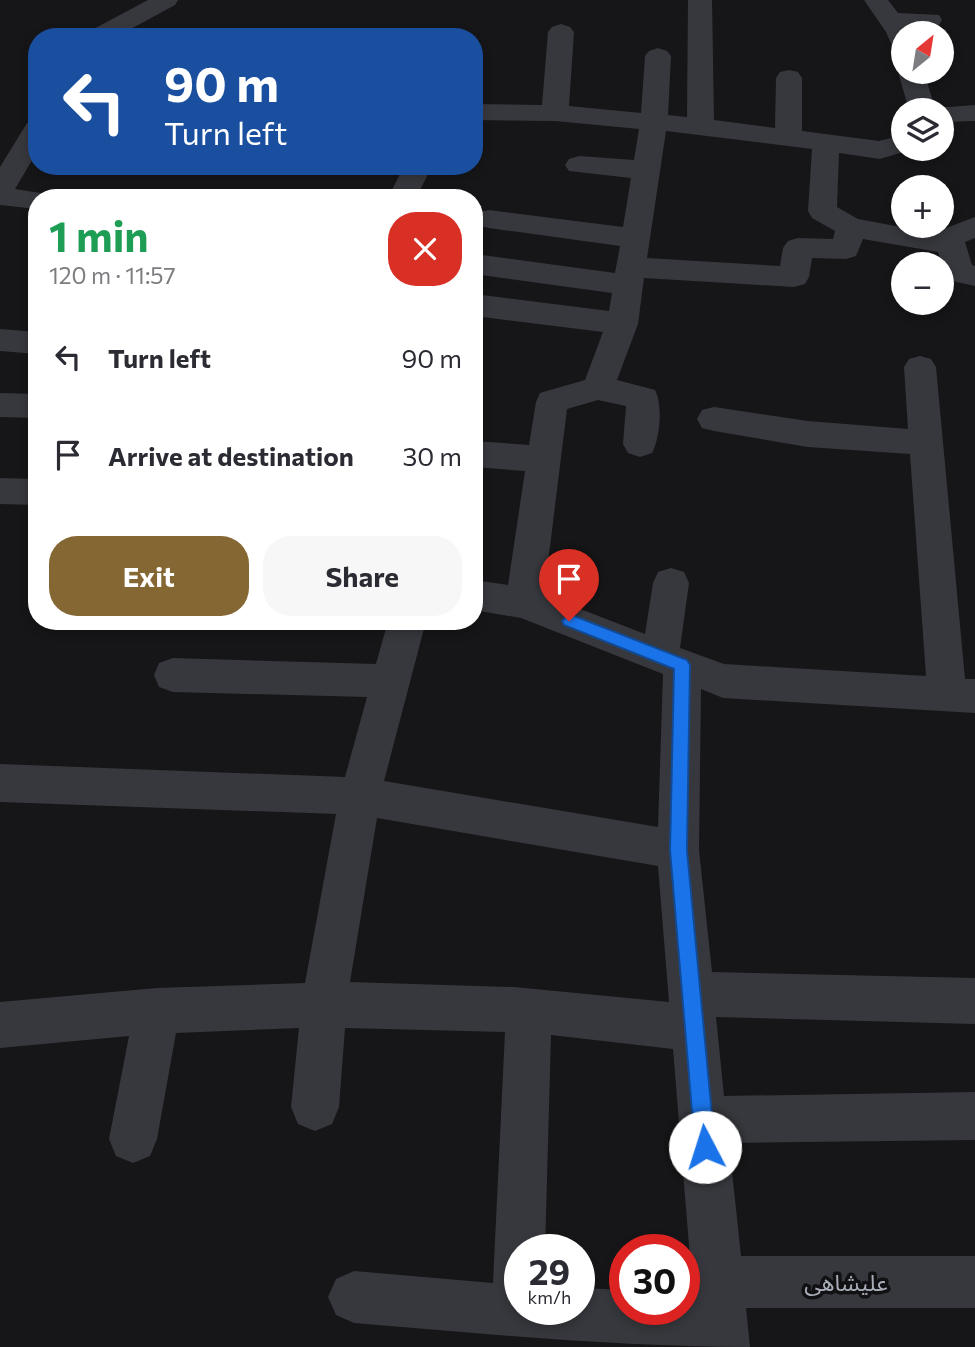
<!DOCTYPE html>
<html lang="en">
<head>
<meta charset="utf-8">
<style>
	:root { --surface:#fff; --page:#f7f7f7; --text:#2b2b33; --muted:#7c7c81; --accent:#856733 }
	body { margin:0; font-family:Commissioner,"Noto Sans Arabic",sans-serif; background:var(--page); color:var(--text); height:100vh; display:flex; flex-direction:column; font-size:26px; white-space:nowrap }
	* { box-sizing:border-box; margin:0 }
	p { font-size:23px; color:var(--muted) }
	.icon { flex:none; width:38px; height:38px; fill:none; stroke:currentColor; stroke-width:2; stroke-linecap:round; stroke-linejoin:round }
	.map { position:relative; flex:1; overflow:hidden }
	.details { position:absolute; left:28px; top:189px; width:455px; height:441px; display:flex; flex-direction:column; background:var(--surface); border-radius:28px; box-shadow:0 4px 10px #0003 }
	.details>* { flex:none }
	.guide { position:absolute; left:28px; top:28px; width:455px; height:147px; border-radius:28px; box-shadow:0 4px 10px #0003; background:#1a4fa0; color:#fff; overflow:hidden }
	.needle { width:46px; rotate:30deg }
	.fabs { position:absolute; left:891px; top:21px; display:grid; gap:14px }
	.fabs a { display:grid; place-items:center; width:63px; height:63px; border-radius:50%; background:var(--surface); box-shadow:0 4px 10px #0003; font-size:35px }
	.speed { position:absolute; left:504px; top:1234px; display:flex; gap:14px; font-size:35px; font-weight:700; text-align:center }
	.speed>* { display:grid; place-content:center; width:91px; height:91px; border-radius:50%; background:var(--surface); box-shadow:0 4px 10px #0003; line-height:1 }
	.speed small { font-size:18px; font-weight:400 }
	.speed .limit { border:10px solid #d22; background:#fff; color:#111 }
	.pin { position:absolute; display:grid; place-items:center; width:60px; height:60px; color:#fff; margin:-72px -30px; border-radius:50% 50% 50% 0; rotate:-45deg; box-shadow:0 0 7px #0007 }
	.pin .icon { rotate:45deg }
	.me { position:absolute; width:77px; margin:-38px; rotate:355deg; stroke-linejoin:round; filter:drop-shadow(0 0 5px #0008) }
	.turn { display:flex; align-items:center; gap:24px; height:147px; padding:0 21px; font-size:32px }
	.turn .icon { width:91px; height:91px; stroke-width:2.5 }
	.turn b { display:block; font-size:49px; line-height:60px }
	.round { display:grid; place-items:center; flex:none; width:74px; height:74px; border-radius:28px; background:var(--page) }
	.overview { display:flex; align-items:center; justify-content:space-between; height:119px; padding:0 21px }
	h1 { font-size:42px; font-weight:700; line-height:52px; color:#1e9e55 }
	.button { display:flex; gap:14px; margin-top:auto; padding:14px 21px }
	.button a { flex:1; height:80px; border-radius:28px; background:var(--accent); color:#fff; font-size:28px; font-weight:700; line-height:80px; text-align:center }
	.button a+a { background:var(--page); color:var(--text) }
	ul { padding:0; list-style:none }
	li { display:flex; align-items:center; gap:21px; height:98px; padding:0 21px }
	li div { flex:1 }
	li b { display:block; font-size:26px }
	li em { font-style:normal }
	.map>svg:first-child { display:block }
	.lines { fill:none; stroke-linecap:round; stroke-linejoin:round }
	.minor { fill:#37383d; fill-rule:evenodd }
	.route { fill:#1a73e8; stroke:#114b97; stroke-width:2 }
	.labels { text-anchor:middle; dominant-baseline:central; stroke-width:7; stroke-linejoin:round; paint-order:stroke }
	.near-street-label { font-size:23px; fill:#a8adb8; stroke:#111113 }
</style>
</head>
<body>
<div class="map">
<svg width="975" height="1347" viewBox="0 0 975 1347">
	<rect width="100%" height="100%" fill="#161618"/>
	<g class="lines">
		<path class="minor" d="M 148,0 L 178,0 L 175,5 L 116,37 L 85,37 L 88,32 Z
			M 688,0 L 712,0 L 714,120 L 775,128 L 776,78 L 780,72 L 789,70 L 798,72 L 802,78 L 802,131 L 879,141 L 903,135 L 903,149 L 913,149 L 880,159 L 839,153 L 837,207 L 858,219 L 933,233 L 975,217 L 975,238 L 965,242 L 972,265 L 975,266 L 975,286 L 948,280 L 938,252 L 863,239 L 856,256 L 846,259 L 812,258 L 809,277 L 805,284 L 794,287 L 644,278 L 638,324 L 617,380 L 655,390 C 663,405 660,438 652,453 L 640,457 L 628,453 L 623,444 L 626,406 L 598,400 L 567,409 L 544,595 L 645,634 L 653,583 L 658,572 L 671,568 L 684,572 L 689,583 L 680,648 L 724,664 L 926,676 L 910,454 L 808,447 L 714,431 L 702,428 L 697,419 L 702,410 L 714,407 L 808,421 L 908,429 L 904,367 L 909,359 L 920,356 L 931,359 L 936,367 L 965,679 L 975,679 L 975,713 L 723,698 L 701,689 L 699,850 L 712,972 L 975,978 L 975,1024 L 716,1017 L 724,1096 L 975,1092 L 975,1140 L 729,1143 L 741,1256 L 975,1256 L 975,1308 L 746,1308 L 750,1347 C 620,1347 486,1334 354,1323 L 336,1315 L 328,1297 L 336,1279 L 354,1271 L 493,1283 L 505,1032 L 345,1028 L 339,1107 L 332,1124 L 315,1131 L 298,1124 L 291,1107 L 299,1028 L 176,1033 L 157,1139 L 150,1156 L 133,1163 L 116,1156 L 109,1139 L 129,1036 L 0,1048 L 0,1002 L 157,988 L 305,983 L 336,814 L 0,802 L 0,764 L 345,777 L 367,697 L 173,692 L 159,687 L 154,675 L 159,663 L 173,658 L 376,664 L 388,621 L 426,621 L 384,781 L 658,827 L 663,674 L 521,618 L 474,610 L 474,580 L 508,585 L 525,471 L 474,467 L 474,441 L 529,445 L 536,402 L 540,393 L 585,380 L 603,332 L 474,316 L 474,294 L 609,311 L 612,293 L 474,274 L 474,254 L 615,273 L 620,246 L 489,228 L 479,226 L 474,219 L 479,212 L 489,210 L 623,227 L 631,178 L 569,171 L 565,165 L 569,159 L 579,156 L 634,160 L 639,129 L 555,121 L 474,120 L 474,104 L 542,105 L 548,32 L 552,27 L 561,24 L 570,27 L 574,32 L 569,106 L 641,113 L 645,56 L 649,51 L 658,48 L 667,51 L 671,56 L 668,115 L 687,117 ZM 666,131 L 812,149 L 808,211 L 812,218 L 835,231 L 833,239 L 798,238 L 788,241 L 783,248 L 780,266 L 647,258 ZM 377,818 L 658,866 L 669,1002 L 514,987 L 350,982 ZM 551,1035 L 673,1049 L 693,1294 L 684,1293 L 684,1309 L 625,1309 L 625,1290 L 579,1288 L 579,1309 L 520,1309 L 520,1250 L 545,1250 Z
			M 864,0 L 888,0 L 898,13 L 939,15 L 942,20 L 939,25 L 908,27 L 912,33 L 903,33 L 903,53 L 894,50 L 886,32 Z
			M 902,66 L 903,72 L 924,72 L 935,108 L 975,105 L 975,121 L 942,122 L 942,110 L 909,110 L 898,72 Z
			M 37,121 L 37,152 L 15,189 L 47,194 L 50,198 L 37,198 L 37,209 L 0,205 L 0,167 L 27,123 Z
			M 404,166 L 432,166 L 416,198 L 388,198 Z
			M 0,329 L 37,332 L 37,354 L 0,351 Z
			M 0,393 L 37,394 L 37,418 L 0,417 Z
			M 0,478 L 37,479 L 37,505 L 0,504 Z"/>
	</g>
	<path class="route" d="M 569,614 L 687,660 L 690,665 L 687,850 L 715,1147 L 712,1154 L 705,1157 L 698,1154 L 695,1147 L 670,850 L 674,669 L 564,625 L 562,621 Z"/>
	<g class="labels">
		<g class="near-street-label">
			<text x="846" y="1282">علیشاهی</text>
		</g>
	</g>
</svg>
<div class="fabs">
<a><svg class="needle" viewBox="-14 -14 28 28"><path d="M0-13l5 13h-10z" fill="#e53935"/><path d="M0 13l5-13h-10z" fill="#7c7c81"/></svg></a>
<a><svg class="icon" aria-label="layers" viewBox="0 0 24 24"><path d="M12 4l9 5-9 5-9-5zM3 14l9 5 9-5"/></svg></a>
<a>+</a>
<a>−</a>
</div>
<div class="speed"><div>29<small>km/h</small></div><div class="limit">30</div></div>
<div class="pin" style="left:569px;top:621px;background:#d93025"><svg class="icon" aria-label="arrive" viewBox="0 0 24 24"><path d="M6 21V4h12l-3 4 3 4H6"/></svg></div>
<svg class="me" style="left:705px;top:1147px" viewBox="-20 -20 40 40"><circle r="19" fill="#fff"/><path d="M0-13L10 11 0 6-10 11z" fill="#1a73e8"/></svg>
<div class="guide">
<div class="turn"><svg class="icon" aria-label="left" viewBox="0 0 24 24"><path d="M17 20v-9H6M10 6l-5 5 5 5"/></svg><div><b>90 m</b>Turn left</div></div>
</div>
<section class="details">
<div class="overview"><div><h1>1 min</h1><p>120 m · 11:57</p></div><a class="round" style="background:#d93025;color:#fff"><svg class="icon" aria-label="close" viewBox="0 0 24 24"><path d="M6 6l12 12M18 6L6 18"/></svg></a></div>
<ul>
<li><svg class="icon" aria-label="left" viewBox="0 0 24 24"><path d="M17 20v-9H6M10 6l-5 5 5 5"/></svg><div><b>Turn left</b></div><em>90 m</em></li>
<li><svg class="icon" aria-label="arrive" viewBox="0 0 24 24"><path d="M6 21V4h12l-3 4 3 4H6"/></svg><div><b>Arrive at destination</b></div><em>30 m</em></li>
</ul>
<div class="button"><a>Exit</a><a>Share</a></div>
</section>
</div>
</body>
</html>
